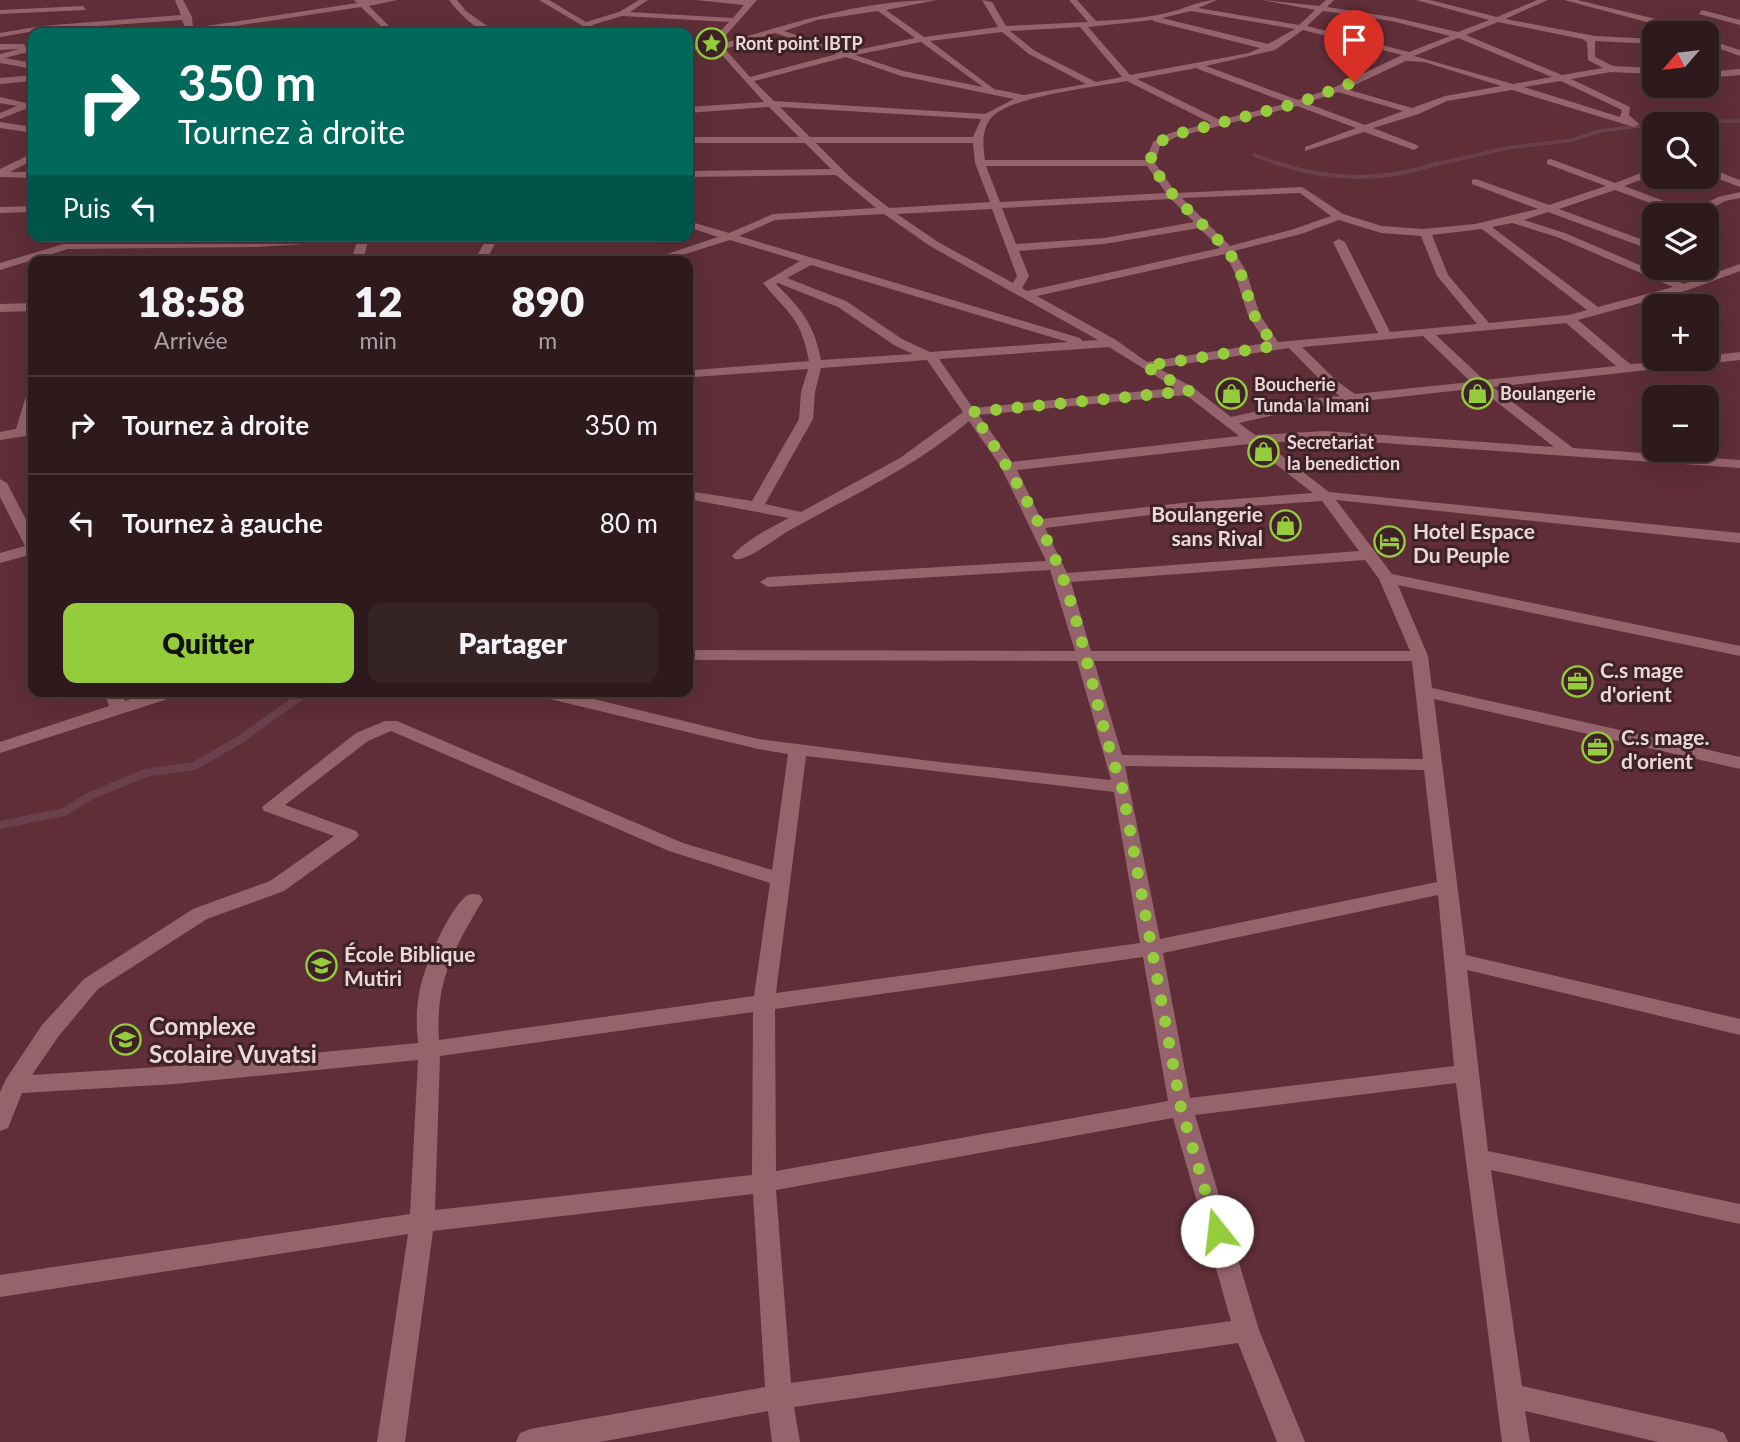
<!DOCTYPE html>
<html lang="fr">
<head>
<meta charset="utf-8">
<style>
	:root { --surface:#2e1a1d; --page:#362326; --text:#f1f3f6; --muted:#a7a1a4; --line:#49383b; --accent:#94cc3b }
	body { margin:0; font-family:Lato,sans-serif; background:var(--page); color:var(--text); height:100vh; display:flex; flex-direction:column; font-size:26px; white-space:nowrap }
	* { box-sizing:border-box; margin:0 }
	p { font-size:23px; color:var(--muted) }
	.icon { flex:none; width:38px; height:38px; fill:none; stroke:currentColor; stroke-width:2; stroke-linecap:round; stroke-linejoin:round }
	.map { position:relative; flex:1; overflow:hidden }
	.side { position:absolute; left:28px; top:256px; width:665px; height:441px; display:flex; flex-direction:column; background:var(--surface); border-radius:14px; box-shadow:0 7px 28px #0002,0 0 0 2px var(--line) }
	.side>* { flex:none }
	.hud { position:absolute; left:28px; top:28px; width:665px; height:214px; border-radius:14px; box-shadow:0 7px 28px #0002,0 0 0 2px var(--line); background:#00695c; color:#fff; overflow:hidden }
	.needle { width:46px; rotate:242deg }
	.fabs { position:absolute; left:1642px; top:21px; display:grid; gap:14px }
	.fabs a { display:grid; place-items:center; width:77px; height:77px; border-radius:14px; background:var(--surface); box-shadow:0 7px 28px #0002,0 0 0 2px var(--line); font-size:35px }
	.pin { position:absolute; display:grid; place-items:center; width:60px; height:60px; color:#fff; margin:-72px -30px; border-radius:50% 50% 50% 0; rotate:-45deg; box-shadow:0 0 7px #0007 }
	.pin .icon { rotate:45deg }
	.me { position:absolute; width:77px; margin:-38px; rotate:344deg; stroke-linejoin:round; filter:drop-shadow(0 0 5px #0008) }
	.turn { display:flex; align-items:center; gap:24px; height:147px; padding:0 35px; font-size:32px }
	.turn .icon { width:91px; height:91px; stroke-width:2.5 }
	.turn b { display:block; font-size:49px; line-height:60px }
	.then { display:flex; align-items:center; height:66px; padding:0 35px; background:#0003; gap:14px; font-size:26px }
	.eta { display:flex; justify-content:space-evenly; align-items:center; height:119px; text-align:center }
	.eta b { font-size:42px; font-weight:800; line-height:49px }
	.button { display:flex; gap:14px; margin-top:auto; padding:14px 35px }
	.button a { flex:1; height:80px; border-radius:14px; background:var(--accent); color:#111; font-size:28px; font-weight:800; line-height:80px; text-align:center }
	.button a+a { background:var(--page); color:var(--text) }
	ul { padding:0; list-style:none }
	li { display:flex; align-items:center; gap:21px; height:98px; padding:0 35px; border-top:2px solid var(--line) }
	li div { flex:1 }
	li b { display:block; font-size:26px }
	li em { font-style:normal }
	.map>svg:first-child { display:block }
	.green { fill:#5f2e39; fill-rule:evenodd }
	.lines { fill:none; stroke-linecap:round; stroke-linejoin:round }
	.stream-far2 { stroke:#6b404d; stroke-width:3.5 }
	.stream-far1 { stroke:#6b404d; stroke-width:4.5 }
	.stream { stroke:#6b404d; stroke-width:8 }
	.minor { fill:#94636c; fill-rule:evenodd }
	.route { stroke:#94cc3b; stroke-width:12; stroke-dasharray:0 21.6 }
	.labels { text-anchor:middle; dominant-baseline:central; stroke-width:6; stroke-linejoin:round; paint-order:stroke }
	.far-poi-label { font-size:18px; font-weight:bold; fill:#ead7d9; stroke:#3e2227; text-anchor:start }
	.poi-label { font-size:21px; font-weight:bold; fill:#ead7d9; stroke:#3e2227; text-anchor:start }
	.near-poi-label { font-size:24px; font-weight:bold; fill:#ead7d9; stroke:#3e2227; text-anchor:start }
</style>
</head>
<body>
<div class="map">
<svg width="1740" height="1442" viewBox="0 0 1740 1442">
	<rect width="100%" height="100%" fill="#3e2227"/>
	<path class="green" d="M 0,0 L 1740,0 L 1740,1442 L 0,1442 ZM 33,33 L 688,33 L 688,236 L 33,236 ZM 1654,33 L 1706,33 L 1706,86 L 1654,86 ZM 1654,124 L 1706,124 L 1706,177 L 1654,177 ZM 1654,215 L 1706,215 L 1706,268 L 1654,268 ZM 33,261 L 688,261 L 688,691 L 33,691 ZM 1654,306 L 1706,306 L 1706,359 L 1654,359 ZM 1654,397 L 1706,397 L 1706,450 L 1654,450 Z"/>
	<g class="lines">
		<path class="stream-far2" d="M 1254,155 L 1282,165
			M 1433,165 L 1508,148 L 1572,140 L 1600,131 L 1671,122 L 1740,121"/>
		<path class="stream-far1" d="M 1277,163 C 1327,181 1387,182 1437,163"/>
		<path class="stream" d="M 0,825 L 64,812 L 90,796 L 145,773 L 194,766 L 241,739 L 308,691"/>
		<path class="minor" d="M 175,0 L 183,0 L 192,17 L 193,28 L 357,3 L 354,0 L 397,0 L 369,6 L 396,33 L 388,33 L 361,7 L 189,33 L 170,33 L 186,29 L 182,20 L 41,30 L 0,37 L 0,33 L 41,26 L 181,15 Z
			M 449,0 L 457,0 L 466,11 L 497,33 C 478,33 460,15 449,0 Z
			M 539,0 L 549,0 L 586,22 L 619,12 L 639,0 L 648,0 L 630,12 L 733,18 L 744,5 L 695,0 L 757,0 L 720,42 L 722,44 C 791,23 863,0 937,0 L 886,10 L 924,37 L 998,27 L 982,0 L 992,2 L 1006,26 L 1088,22 L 1069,0 L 1077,0 L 1096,21 C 1122,20 1148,18 1174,11 C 1189,7 1201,0 1217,0 L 1198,8 L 1299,25 L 1315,10 L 1262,0 L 1319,6 L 1326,0 L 1334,0 L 1327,7 L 1392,17 L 1458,32 L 1489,20 L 1416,0 L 1430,0 L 1497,17 L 1537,0 L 1548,0 L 1505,19 L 1595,36 L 1654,39 L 1654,44 L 1595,41 L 1595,57 L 1613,66 L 1654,68 L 1654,74 L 1611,72 L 1571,79 L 1630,107 L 1629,115 L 1639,124 L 1634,127 L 1512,90 L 1447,101 L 1419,114 L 1373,128 L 1417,145 L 1419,147 L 1414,150 L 1364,132 L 1305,151 L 1305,147 L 1356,128 L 1297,106 L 1176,137 L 1160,146 L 1155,163 L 1176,193 L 1302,187 L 1343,214 L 1382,226 L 1423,229 L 1475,224 L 1538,209 L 1472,184 L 1472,180 L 1476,179 L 1549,205 L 1606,186 L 1547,164 L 1547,160 L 1551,159 L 1615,183 L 1654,168 L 1654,175 L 1624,186 L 1691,211 L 1718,197 L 1740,192 L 1740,198 L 1725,201 L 1700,215 L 1683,215 L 1615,190 L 1559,209 L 1654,244 L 1654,251 L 1548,212 L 1524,220 L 1565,233 L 1684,284 L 1740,264 L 1740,271 L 1688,290 L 1578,320 L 1630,364 L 1706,359 L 1706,356 L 1740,352 L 1740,360 L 1493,387 L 1573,448 L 1740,460 L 1740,468 L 1325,439 L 1265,443 L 1329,492 L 1740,533 L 1740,543 L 1336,500 L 1392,574 L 1740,646 L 1740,656 L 1398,585 L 1428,656 L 1432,688 L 1740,757 L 1740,769 L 1434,699 L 1466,955 L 1740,1019 L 1740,1035 L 1467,970 L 1488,1151 L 1740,1204 L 1740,1224 L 1491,1170 L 1522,1386 L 1714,1429 L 1724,1433 L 1728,1442 L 1658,1442 L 1525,1411 L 1530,1442 L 1502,1442 L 1456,1083 L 1195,1115 L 1259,1330 L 1305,1442 L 1277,1442 L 1238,1343 L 794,1407 L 800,1442 L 772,1442 L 768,1411 L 600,1442 L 516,1442 L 520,1433 L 530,1429 L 765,1387 L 753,1194 L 433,1231 L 405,1442 L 377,1442 L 408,1234 L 0,1297 L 0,1275 L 410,1214 L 418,1060 L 175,1084 L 22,1093 L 8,1128 L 0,1131 L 0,1092 L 6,1079 L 42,1025 L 84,979 L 193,909 L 270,881 L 334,836 L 264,811 L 262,807 L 356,733 L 385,721 L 397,721 L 683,843 L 772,870 L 788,754 L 758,749 L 533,695 L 531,691 L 561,691 L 758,739 L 939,762 L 1111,780 L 1077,661 L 688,660 L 688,650 L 1075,651 L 1050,570 L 768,587 L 760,582 L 768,577 L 1046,561 L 1001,467 L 969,421 C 915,467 851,496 790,530 C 777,537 747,562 735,559 L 732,556 C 747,539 770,528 789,518 L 688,499 L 688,491 L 752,501 L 799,419 L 801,392 L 808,369 L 694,377 L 688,381 L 688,301 L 694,305 L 694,370 L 809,361 C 800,316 790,316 763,283 L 800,261 L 730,240 L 663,261 L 646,261 L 718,237 L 688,227 L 688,221 L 729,233 L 773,214 L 876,208 L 836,175 L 688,177 L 688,171 L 831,169 L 805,143 L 688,143 L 688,137 L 799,137 L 769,107 L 688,113 L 688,107 L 764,102 L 713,45 L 688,52 L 688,47 L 712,40 L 729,22 L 622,16 L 592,25 L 604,33 L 595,33 ZM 878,11 L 915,38 L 847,52 L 784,31 L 817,20 ZM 1191,11 L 1295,29 L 1268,44 L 1162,18 ZM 1323,11 L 1392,21 L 1450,36 L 1409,52 L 1307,26 ZM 1153,20 L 1153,21 L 1260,48 L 1249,53 L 1130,75 L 1088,27 ZM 1498,22 L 1582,39 L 1587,42 L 1588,60 L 1603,68 L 1562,75 L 1466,35 ZM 1080,27 L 1122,77 L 1096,82 L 1035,51 L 1010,31 ZM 1303,30 L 1402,55 L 1335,87 L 1298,100 L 1206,66 L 1275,50 ZM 1002,32 L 1029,54 L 1086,84 L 1024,95 L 994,89 L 930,41 ZM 775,33 L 837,54 L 750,77 L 725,49 ZM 1458,38 L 1552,77 L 1513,84 L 1414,56 ZM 921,42 L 983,87 L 903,71 L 855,55 ZM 846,57 L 901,76 L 1014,99 L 985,114 L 774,101 L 754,81 ZM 1406,61 L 1424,62 L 1501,86 L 1445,96 L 1412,108 L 1346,89 ZM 1197,68 L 1198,69 L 1288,103 L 1220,120 L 1137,79 ZM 1127,81 L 1211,123 L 1170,133 L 1153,142 L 1146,160 L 985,160 C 983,146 981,131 991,118 C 1009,96 1097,87 1127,81 ZM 1561,81 L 1622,110 L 1620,117 L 1524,87 ZM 1338,92 L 1403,111 L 1365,125 L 1306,103 ZM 780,107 L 981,119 L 973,137 L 810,137 ZM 816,143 L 973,143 L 975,163 L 990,202 L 889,208 L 851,178 ZM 986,166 L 1147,166 L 1166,193 L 1000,202 ZM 1300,193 L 1331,216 L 1294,229 L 1230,246 L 1182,198 ZM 1171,199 L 1194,222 L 1104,238 L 1016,244 L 1002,208 ZM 992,209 L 1017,276 L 1013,283 L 938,242 L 897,214 ZM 884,214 L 930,246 L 1098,340 L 1082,341 L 1080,338 L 739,236 L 775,220 ZM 1339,220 L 1381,233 L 1421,236 L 1437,276 L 1477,324 L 1390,332 L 1345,242 L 1339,239 L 1333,242 L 1378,333 L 1278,342 L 1260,315 L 1246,271 L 1234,251 L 1301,234 ZM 1512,223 L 1557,237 L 1673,287 L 1598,307 L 1492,227 ZM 1199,228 L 1220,248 L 1027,291 L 1022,288 L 1029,276 L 1019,251 L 1104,244 ZM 1482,229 L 1587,310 L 1569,315 L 1489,323 L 1448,275 L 1432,235 ZM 1225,254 L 1234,271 L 1248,315 L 1266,343 L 1147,362 L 1116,340 L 1037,296 ZM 811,265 L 1068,342 L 930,352 L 902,339 L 846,301 L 787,278 ZM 778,283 L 838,307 L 894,345 L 913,354 L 821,360 C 814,324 802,310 776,284 ZM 1566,323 L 1616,366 L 1484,380 L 1436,335 ZM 1423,336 L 1471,382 L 1355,394 L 1338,382 L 1302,347 ZM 1109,347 L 1175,388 L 973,408 L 939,359 ZM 1289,348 L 1328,388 L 1340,396 L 1310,399 L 1231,417 L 1194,388 L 1158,368 ZM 927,360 L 963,412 L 900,458 L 801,512 L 765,504 L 813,419 L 815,392 L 821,368 ZM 1479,388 L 1554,447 L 1325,431 L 1255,435 L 1239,423 L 1310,407 ZM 1186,395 L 1239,436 L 1012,462 L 979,415 ZM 1249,444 L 1313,493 L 1182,503 L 1041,519 L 1017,470 ZM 1322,501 L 1359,551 L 1067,573 L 1045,528 L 1182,511 ZM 1365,560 L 1379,579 L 1410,651 L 1091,651 L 1071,582 ZM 1094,661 L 1412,661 L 1423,759 L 1122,755 ZM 391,731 L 669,851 L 770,883 L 754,996 L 439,1040 C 435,982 454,948 483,900 L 480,895 C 475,894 469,893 465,897 C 447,913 425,965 420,989 C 416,1007 416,1025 418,1043 L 175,1066 L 32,1075 L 58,1037 L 98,989 L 207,919 L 284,891 L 356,839 L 359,835 L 356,831 L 285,805 L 368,741 ZM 806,756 L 1114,792 L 1140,943 L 776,993 ZM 1125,766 L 1424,770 L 1437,882 L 1160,939 ZM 1438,895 L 1454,1066 L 1190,1098 L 1163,953 ZM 1143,957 L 1168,1101 L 776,1171 L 775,1009 ZM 753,1012 L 752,1175 L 435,1210 L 440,1056 ZM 1173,1118 L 1231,1321 L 791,1383 L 776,1190 Z
			M 1564,0 L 1577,0 L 1660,20 L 1689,33 L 1678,33 L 1654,24 Z
			M 83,6 L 86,10 L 0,14 L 0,10 Z
			M 1702,10 L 1740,20 L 1740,25 L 1699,14 Z
			M 1706,39 L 1740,50 L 1740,56 L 1706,44 Z
			M 0,44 L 24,44 L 28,52 L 5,58 L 33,63 L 33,69 L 0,63 L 0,54 L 19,49 L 0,50 Z
			M 1740,69 L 1740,75 L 1706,78 L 1706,72 Z
			M 33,75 L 33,81 L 0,84 L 0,78 Z
			M 0,97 L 26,103 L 33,100 L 33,106 L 0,119 L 0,113 L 17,106 L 0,103 Z
			M 0,122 L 33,127 L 33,133 L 0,128 Z
			M 1643,141 L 1654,145 L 1654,152 L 1640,146 L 1640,142 Z
			M 33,153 L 33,160 L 10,172 L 33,172 L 33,178 L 0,177 L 0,169 Z
			M 1706,167 L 1740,180 L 1740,187 L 1706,174 Z
			M 33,206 L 33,212 L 0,213 L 0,207 Z
			M 330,236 L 394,236 L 368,241 L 363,261 L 351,261 L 357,241 L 257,247 L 68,249 L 0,270 L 0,263 L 77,240 L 82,243 L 257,241 Z
			M 488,236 L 499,236 L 486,261 L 474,261 Z
			M 33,303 L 33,311 L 0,312 L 0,304 Z
			M 33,392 L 30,427 L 33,427 L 33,435 L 0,440 L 0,432 L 16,429 L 26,396 Z
			M 0,479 L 7,483 L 33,533 L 33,554 L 0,563 L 0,553 L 25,546 L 0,497 Z
			M 104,691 L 121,691 L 125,701 L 156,691 L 182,691 L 180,695 L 0,753 L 0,742 L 109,706 Z"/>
	</g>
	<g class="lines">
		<path class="route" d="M 1217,1231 L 1181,1108 L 1122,787 C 1098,720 1087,649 1064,581 C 1042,521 1007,465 972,412 L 1189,391 L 1145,366 L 1274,346 L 1254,315 L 1240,271 L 1228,250 L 1173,195 L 1150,163 C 1153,147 1158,141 1173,135 L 1298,103 L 1354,82"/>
	</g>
	<defs>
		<symbol id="sight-ring" viewBox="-11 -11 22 22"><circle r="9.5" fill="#3e2227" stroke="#94cc3b" stroke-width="1.5"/><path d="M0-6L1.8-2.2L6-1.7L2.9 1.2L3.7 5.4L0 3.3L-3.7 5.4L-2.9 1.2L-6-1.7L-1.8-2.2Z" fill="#94cc3b"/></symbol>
		<symbol id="shop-ring" viewBox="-11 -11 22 22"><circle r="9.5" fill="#3e2227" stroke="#94cc3b" stroke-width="1.5"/><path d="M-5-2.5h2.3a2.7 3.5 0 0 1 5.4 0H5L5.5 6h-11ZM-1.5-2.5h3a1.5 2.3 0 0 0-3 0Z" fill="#94cc3b"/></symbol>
		<symbol id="hotel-ring" viewBox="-11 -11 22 22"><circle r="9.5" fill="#3e2227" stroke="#94cc3b" stroke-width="1.5"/><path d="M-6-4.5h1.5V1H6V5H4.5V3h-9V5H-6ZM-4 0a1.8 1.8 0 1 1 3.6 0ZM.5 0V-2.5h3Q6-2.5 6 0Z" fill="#94cc3b"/></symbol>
		<symbol id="office-ring" viewBox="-11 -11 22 22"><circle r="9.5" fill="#3e2227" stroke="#94cc3b" stroke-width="1.5"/><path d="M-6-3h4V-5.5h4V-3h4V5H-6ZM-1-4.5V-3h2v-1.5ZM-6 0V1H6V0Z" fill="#94cc3b"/></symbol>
		<symbol id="school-ring" viewBox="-11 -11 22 22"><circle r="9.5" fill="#3e2227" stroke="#94cc3b" stroke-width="1.5"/><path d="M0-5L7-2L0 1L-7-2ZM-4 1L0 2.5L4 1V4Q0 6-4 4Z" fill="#94cc3b"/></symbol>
	</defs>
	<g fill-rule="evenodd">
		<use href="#sight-ring" x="694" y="26" width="35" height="35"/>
		<use href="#shop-ring" x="1460" y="376" width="35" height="35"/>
		<use href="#shop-ring" x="1214" y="376" width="35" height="35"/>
		<use href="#shop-ring" x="1246" y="434" width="35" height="35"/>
		<use href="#shop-ring" x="1268" y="508" width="35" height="35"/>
		<use href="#hotel-ring" x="1372" y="524" width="35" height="35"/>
		<use href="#office-ring" x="1560" y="664" width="35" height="35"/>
		<use href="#office-ring" x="1580" y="730" width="35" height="35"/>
		<use href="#school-ring" x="304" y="948" width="35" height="35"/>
		<use href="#school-ring" x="108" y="1022" width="35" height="35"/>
	</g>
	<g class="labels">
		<g class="far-poi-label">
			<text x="735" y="43">Ront point IBTP</text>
			<text x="1254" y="384">Boucherie<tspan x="1254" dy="21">Tunda la Imani</tspan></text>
			<text x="1500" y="393">Boulangerie</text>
			<text x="1287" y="442">Secretariat<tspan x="1287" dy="21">la benediction</tspan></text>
		</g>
		<g class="poi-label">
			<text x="1263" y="513" text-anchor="end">Boulangerie<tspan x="1263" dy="24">sans Rival</tspan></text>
			<text x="1413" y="530">Hotel Espace<tspan x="1413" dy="24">Du Peuple</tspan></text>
			<text x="1600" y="669">C.s mage<tspan x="1600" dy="24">d'orient</tspan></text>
			<text x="1621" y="736">C.s mage.<tspan x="1621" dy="24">d'orient</tspan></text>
			<text x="344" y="953">École Biblique<tspan x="344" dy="24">Mutiri</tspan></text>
		</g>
		<g class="near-poi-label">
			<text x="149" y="1025">Complexe<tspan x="149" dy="28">Scolaire Vuvatsi</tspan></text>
		</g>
	</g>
</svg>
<div class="fabs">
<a><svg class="needle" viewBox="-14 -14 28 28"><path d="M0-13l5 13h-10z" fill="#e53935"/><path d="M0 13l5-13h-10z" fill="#a7a1a4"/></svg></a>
<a><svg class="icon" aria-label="search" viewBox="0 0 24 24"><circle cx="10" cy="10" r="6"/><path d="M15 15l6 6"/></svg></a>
<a><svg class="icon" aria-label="layers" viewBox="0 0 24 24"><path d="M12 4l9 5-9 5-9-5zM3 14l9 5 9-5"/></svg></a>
<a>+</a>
<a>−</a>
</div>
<div class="pin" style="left:1354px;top:82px;background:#d93025"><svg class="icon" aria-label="arrive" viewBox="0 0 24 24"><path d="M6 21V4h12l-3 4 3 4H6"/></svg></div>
<svg class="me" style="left:1217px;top:1231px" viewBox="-20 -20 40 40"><circle r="19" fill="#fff"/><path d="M0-13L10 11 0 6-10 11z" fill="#94cc3b"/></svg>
<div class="hud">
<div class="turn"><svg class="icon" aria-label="right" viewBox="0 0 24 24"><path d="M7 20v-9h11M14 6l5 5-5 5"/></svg><div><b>350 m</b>Tournez à droite</div></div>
<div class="then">Puis<svg class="icon" aria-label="left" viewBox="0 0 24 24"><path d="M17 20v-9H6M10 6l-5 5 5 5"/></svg></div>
</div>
<section class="side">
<div class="eta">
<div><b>18:58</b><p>Arrivée</p></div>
<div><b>12</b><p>min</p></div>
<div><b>890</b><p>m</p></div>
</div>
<ul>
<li><svg class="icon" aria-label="right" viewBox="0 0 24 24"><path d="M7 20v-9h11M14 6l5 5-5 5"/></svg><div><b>Tournez à droite</b></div><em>350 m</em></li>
<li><svg class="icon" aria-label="left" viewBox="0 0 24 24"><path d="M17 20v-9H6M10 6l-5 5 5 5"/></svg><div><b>Tournez à gauche</b></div><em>80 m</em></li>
</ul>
<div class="button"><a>Quitter</a><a>Partager</a></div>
</section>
</div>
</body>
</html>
